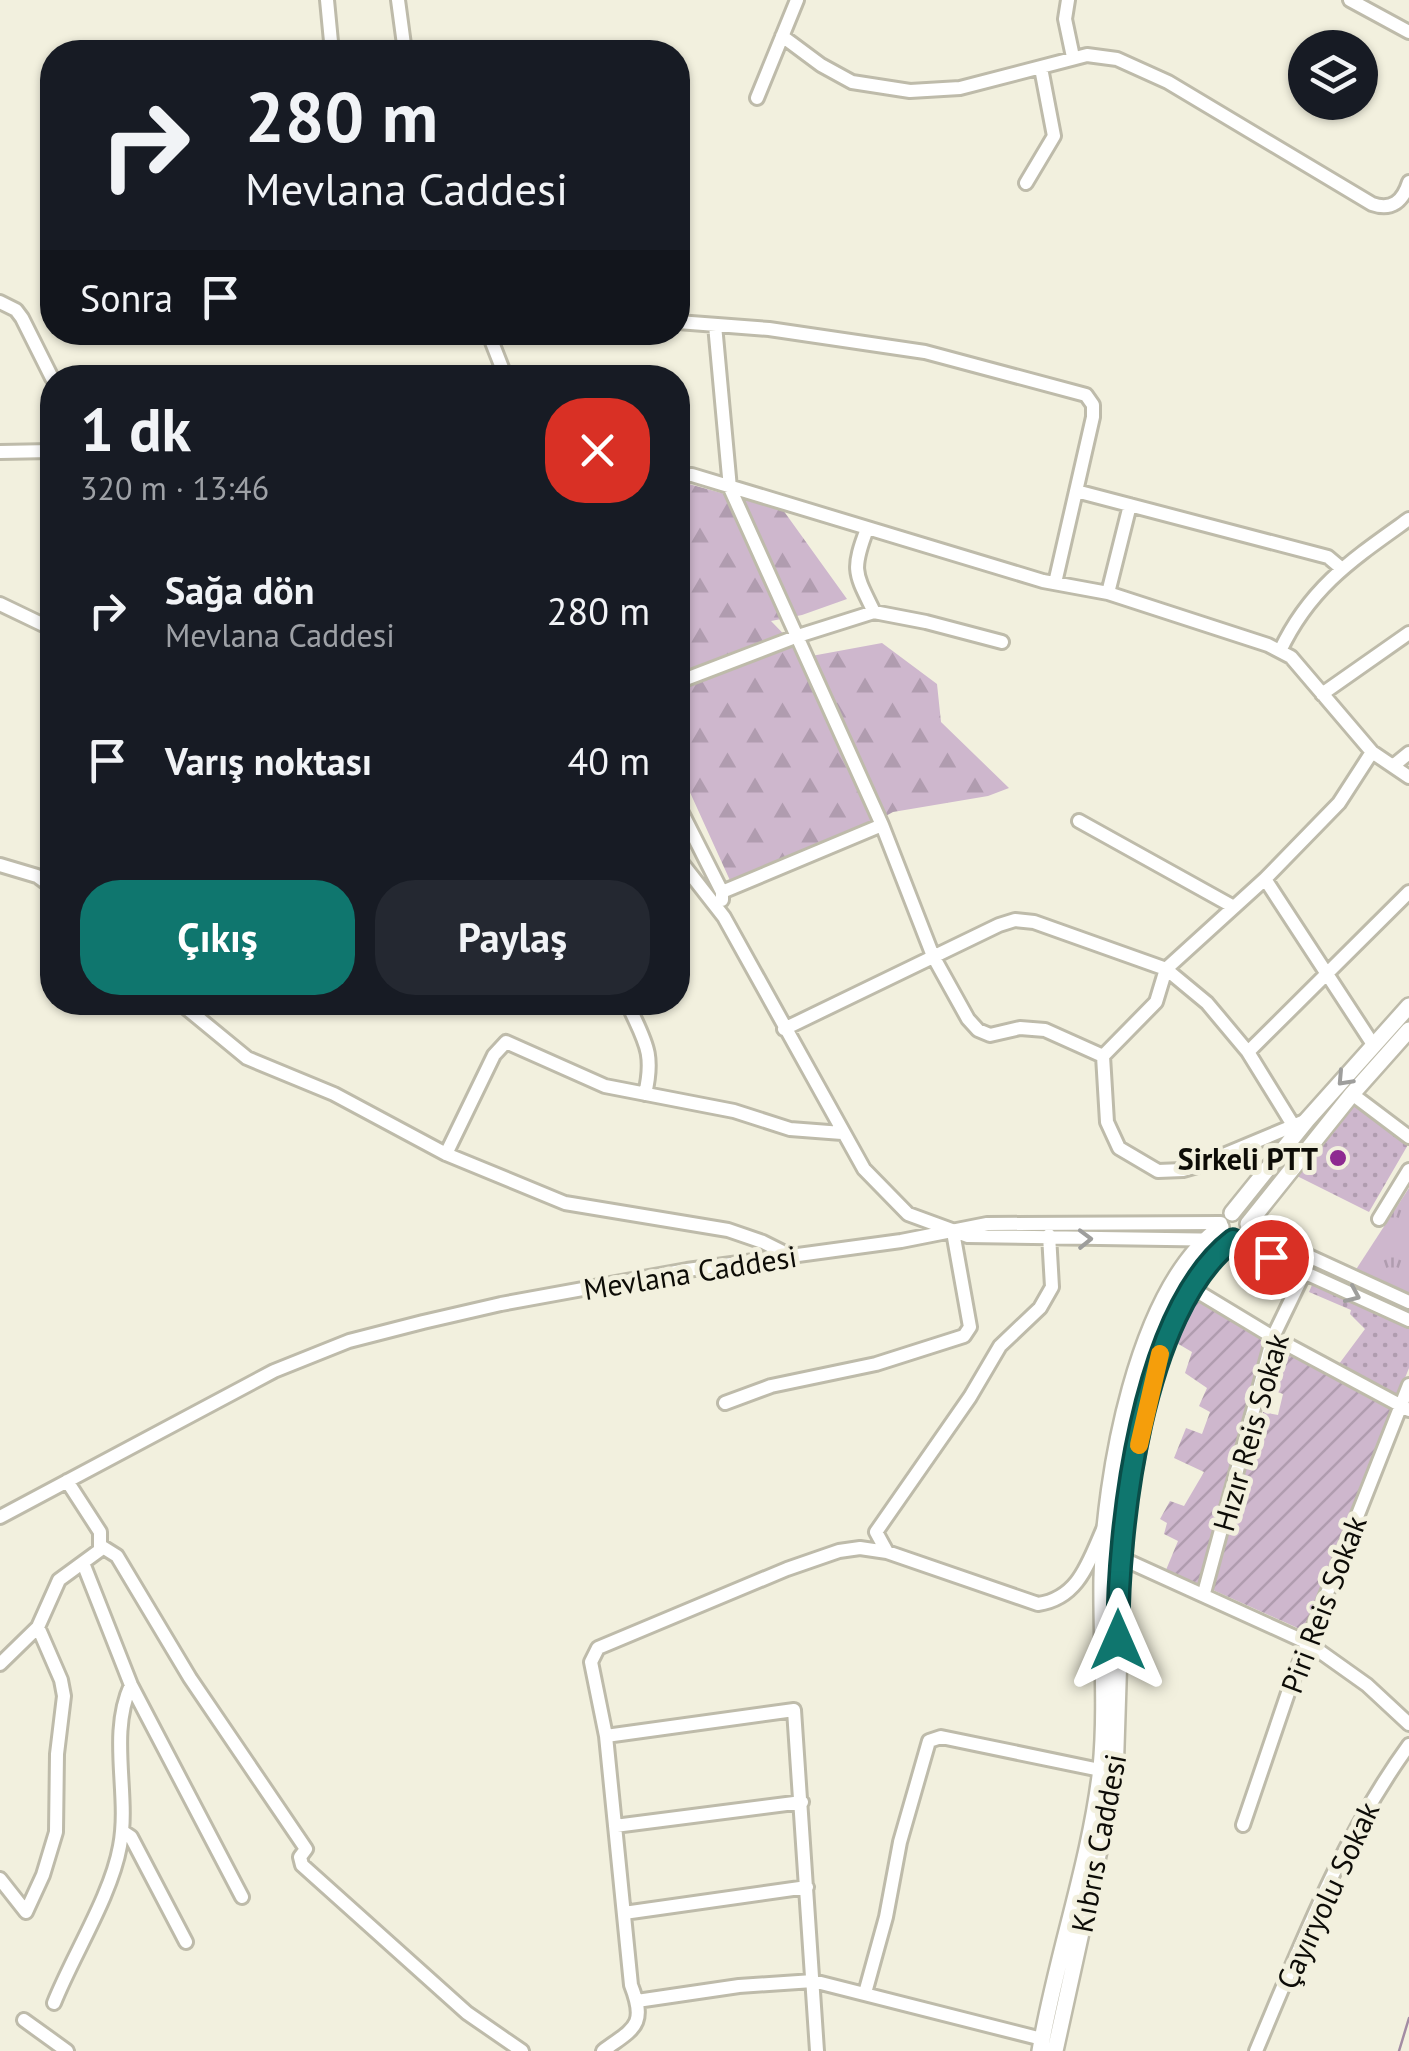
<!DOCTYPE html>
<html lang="tr">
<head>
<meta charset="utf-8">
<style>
	:root { --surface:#171b24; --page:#242831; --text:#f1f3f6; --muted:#9ea1a6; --accent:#0f766e }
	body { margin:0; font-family:"PT Sans",sans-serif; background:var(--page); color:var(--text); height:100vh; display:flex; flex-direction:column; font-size:38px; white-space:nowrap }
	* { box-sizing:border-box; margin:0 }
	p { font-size:32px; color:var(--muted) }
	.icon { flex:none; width:55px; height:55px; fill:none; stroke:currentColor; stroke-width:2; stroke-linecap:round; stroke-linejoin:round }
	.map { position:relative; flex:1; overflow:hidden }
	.side { position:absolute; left:40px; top:365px; width:650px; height:650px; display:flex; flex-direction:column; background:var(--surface); border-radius:40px; box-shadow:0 2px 8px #0004 }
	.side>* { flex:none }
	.guide { position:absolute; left:40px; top:40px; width:650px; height:305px; border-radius:40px; box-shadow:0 2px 8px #0004; background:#171b24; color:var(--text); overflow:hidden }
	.tools { position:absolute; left:1288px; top:30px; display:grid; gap:20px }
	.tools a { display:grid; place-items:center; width:90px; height:90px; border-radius:50%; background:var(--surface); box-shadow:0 2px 8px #0004; font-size:50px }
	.pin { position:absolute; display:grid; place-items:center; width:85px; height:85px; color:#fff; margin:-42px; border:5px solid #fff; border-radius:50%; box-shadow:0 2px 10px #0007 }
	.me { position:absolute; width:110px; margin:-55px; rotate:0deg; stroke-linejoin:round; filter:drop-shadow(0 0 8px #0008) }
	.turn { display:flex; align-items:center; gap:35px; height:210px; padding:0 40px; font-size:45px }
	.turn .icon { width:130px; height:130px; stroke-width:2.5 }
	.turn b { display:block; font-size:70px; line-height:85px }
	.then { display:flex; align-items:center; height:95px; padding:0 40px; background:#0003; gap:20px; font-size:38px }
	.round { display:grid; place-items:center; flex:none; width:105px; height:105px; border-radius:40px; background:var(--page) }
	.overview { display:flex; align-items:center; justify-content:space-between; height:170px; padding:0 40px }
	h1 { font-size:60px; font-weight:600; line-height:75px }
	.cta { display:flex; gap:20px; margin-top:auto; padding:20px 40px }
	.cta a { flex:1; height:115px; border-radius:40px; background:var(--accent); color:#fff; font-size:40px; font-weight:600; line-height:115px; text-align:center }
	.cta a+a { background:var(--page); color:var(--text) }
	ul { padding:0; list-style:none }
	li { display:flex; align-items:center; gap:30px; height:150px; padding:0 40px }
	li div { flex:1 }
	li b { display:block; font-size:38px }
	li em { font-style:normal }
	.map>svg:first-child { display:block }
	.grass { fill:url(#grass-dots) }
	.forest { fill:url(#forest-firs) }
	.park { fill:url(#park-tufts) }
	.garden { fill:url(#garden-furrows) }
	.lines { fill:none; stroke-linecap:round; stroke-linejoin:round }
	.stream { stroke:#a38ca3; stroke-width:2.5 }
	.minor-casing { stroke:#bebbaa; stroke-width:18 }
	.major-casing { stroke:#bebbaa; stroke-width:20 }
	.minor { stroke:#fff; stroke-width:12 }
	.major { stroke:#fff; stroke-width:15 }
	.oneway { stroke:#9e9e9c }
	.route-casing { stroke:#0a4d48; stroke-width:25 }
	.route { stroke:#0f766e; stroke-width:18 }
	.slow { stroke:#f59e0b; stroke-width:18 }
	.poi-dot { fill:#8e2a91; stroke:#f2f0de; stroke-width:4 }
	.labels { text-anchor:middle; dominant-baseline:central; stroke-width:10; stroke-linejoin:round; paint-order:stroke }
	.poi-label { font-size:30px; font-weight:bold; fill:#0d0c07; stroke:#f2f0de; text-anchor:end }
	.street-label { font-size:30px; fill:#0d0c07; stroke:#f2f0de }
</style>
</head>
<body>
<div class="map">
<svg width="1409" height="2051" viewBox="0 0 1409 2051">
	<defs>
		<pattern id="grass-dots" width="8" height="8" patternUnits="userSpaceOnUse" patternTransform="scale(2.5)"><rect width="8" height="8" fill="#ceb7cd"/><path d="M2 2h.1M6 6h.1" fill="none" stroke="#b09caf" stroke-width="1.8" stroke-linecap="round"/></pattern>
		<pattern id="forest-firs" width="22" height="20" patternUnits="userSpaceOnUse" patternTransform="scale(2.5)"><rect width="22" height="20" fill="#ceb7cd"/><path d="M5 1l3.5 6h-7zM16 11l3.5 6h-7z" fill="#b09caf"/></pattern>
		<pattern id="park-tufts" width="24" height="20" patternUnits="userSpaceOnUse" patternTransform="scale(2.5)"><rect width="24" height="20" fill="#ceb7cd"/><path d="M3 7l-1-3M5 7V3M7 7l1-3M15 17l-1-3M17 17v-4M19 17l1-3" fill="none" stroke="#b09caf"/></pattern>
		<pattern id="garden-furrows" width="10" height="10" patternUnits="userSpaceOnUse" patternTransform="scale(2.5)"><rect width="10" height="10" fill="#ceb7cd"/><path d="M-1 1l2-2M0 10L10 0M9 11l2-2" fill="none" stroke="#b09caf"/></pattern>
	</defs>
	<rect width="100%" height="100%" fill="#f2f0de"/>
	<path class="grass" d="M 1353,1103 L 1409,1143 L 1369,1212 L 1297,1176 Z
		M 1255,1235 L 1289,1254 L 1409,1308 L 1409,1313 L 1250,1242 Z
		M 1312,1285 L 1409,1329 L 1409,1368 L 1399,1393 L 1391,1394 L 1339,1364 L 1365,1329 L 1350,1314 L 1351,1310 L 1309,1292 Z"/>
	<path class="forest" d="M 678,481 L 783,510 L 847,599 L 802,615 L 771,621 L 806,657 L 882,643 L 937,684 L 941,722 L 1009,788 L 988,796 L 893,812 L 822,851 L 733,887 L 678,766 Z"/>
	<path class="park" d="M 1409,1188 L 1409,1294 L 1355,1271 Z"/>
	<path class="garden" d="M 1195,1296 L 1268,1338 L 1199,1585 L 1166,1570 L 1178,1541 L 1164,1534 L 1167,1523 L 1160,1519 L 1170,1501 L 1184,1506 L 1204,1472 L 1174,1458 L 1186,1428 L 1202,1434 L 1210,1412 L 1199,1406 L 1207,1388 L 1185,1373 L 1192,1352 L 1175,1342 Z
		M 1285,1353 L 1394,1410 L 1306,1629 L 1302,1630 L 1213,1590 L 1212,1586 L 1263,1412 L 1278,1415 L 1283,1394 L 1269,1389 L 1278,1358 Z"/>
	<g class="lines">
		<path class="stream" d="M 1399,2051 L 1409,2018"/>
		<defs>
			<path id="minor" d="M 327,0 L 332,52
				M 398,0 L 405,52
				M 1068,0 L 1065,19 L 1073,57
				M 1350,0 L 1409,32
				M 782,36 L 821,65 L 852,82 L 910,91 L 960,88 L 1087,55 L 1117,59 L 1168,82 L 1372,204 C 1392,211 1403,201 1409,182
				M 757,98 L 797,0
				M 1026,183 L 1054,136 L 1041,68
				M 0,302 L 16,310 L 22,318 L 52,378
				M 678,322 L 769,329 L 925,352 L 1086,395 L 1093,405 L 1093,417 L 1055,583
				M 715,325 L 730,488 L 882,825 L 933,956 L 968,1019 L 978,1030 L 990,1035 L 1020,1028 L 1045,1030 L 1103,1056
				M 488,332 L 506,378
				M 0,452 L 52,451
				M 678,475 L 692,475 L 1043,581 L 1108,593 L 1268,645 L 1291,657 L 1372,752 L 1409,777
				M 1076,491 L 1328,557 L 1341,568
				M 867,529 C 851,571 855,573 874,612
				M 1108,593 L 1130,505
				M 0,604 L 52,629
				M 1280,651 C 1310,587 1353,559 1409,519
				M 678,682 L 798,636 L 874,612 L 926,622 L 1002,642
				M 1322,694 L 1409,633
				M 1393,766 L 1409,753
				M 678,805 L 722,892 L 722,900
				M 1079,821 L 1232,906
				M 678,858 L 724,917 L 864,1169 L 908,1214 L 968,1236 L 1233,1240 L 1409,1320
				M 0,865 L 37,876 L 52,887
				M 1265,879 L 1374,1046
				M 722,892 L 882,825
				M 179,1002 L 247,1058 L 334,1094 L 446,1154 L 565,1203 L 728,1230 L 763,1242 L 789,1255
				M 627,1002 C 644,1041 655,1051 645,1094
				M 784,1029 L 999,925 L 1015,920 L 1034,922 L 1166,969 L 1207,1003 L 1248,1052 L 1293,1125
				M 1248,1052 L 1409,892
				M 1352,1094 L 1409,1137
				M 1307,1120 L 1197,1166 L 1183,1170 L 1158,1171 L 1119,1148 L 1107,1122 L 1103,1056 L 1156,1002 L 1166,969 L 1265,879 L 1339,803 L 1372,752
				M 446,1154 L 494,1055 L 506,1042 L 605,1086 L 734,1111 L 790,1129 L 842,1133
				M 1379,1219 L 1409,1170
				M 1248,1224 L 1304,1254 L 1409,1302
				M 1190,1287 L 1273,1337 L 1409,1410
				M 725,1403 L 771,1386 L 876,1364 L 964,1336 L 970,1327 L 953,1232
				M 0,1517 L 274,1371 L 349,1341 L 423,1322 L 501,1304 L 687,1270 L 901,1241 L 987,1224 L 1221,1223
				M 101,1546 L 117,1556 L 190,1678 L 306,1849 L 300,1857 L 302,1865 L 467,2013 L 522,2051
				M 887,1552 L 876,1532 L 970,1397 L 1000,1346 L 1040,1308 L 1052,1287 L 1049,1235
				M 1121,1558 L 1308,1643 L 1367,1685 L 1409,1724
				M 83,1563 L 131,1685 L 242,1897
				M 1204,1593 L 1273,1337 L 1304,1273
				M 0,1664 L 38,1627 L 59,1580 L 100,1550 L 100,1532 L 67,1481
				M 606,1736 L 794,1710 L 817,2051
				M 1243,1825 L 1290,1687 L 1409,1385
				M 615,1826 L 802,1802
				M 122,1831 L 131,1837 L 186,1942
				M 0,1879 L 26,1912 L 43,1875 L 56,1832 L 57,1754 L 64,1696 L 61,1680 L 38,1627
				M 624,1913 L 807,1887
				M 865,1993 L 886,1917 L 900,1842 L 929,1741 L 941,1737 L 1100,1770
				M 637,2001 L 739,1986 L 813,1981 L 1042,2039
				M 54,2003 C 73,1955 111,1896 120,1846 C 130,1795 108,1735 131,1685
				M 24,2020 L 67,2051
				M 603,2051 C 634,2028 647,2026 631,1985 L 606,1736 L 591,1662 L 598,1648 L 787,1569 L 839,1551 L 860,1548 L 887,1552 L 1038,1604 C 1080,1598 1089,1560 1105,1525 L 1123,1526
				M 1256,2051 C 1300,1947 1342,1837 1409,1745"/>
			<path id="major" d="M 1232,1213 L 1307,1120 L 1409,1006
				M 1248,1224 L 1352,1094 L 1409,1030
				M 1040,2051 C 1056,1956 1090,1864 1101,1768 C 1107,1706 1101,1641 1102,1578 C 1104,1479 1136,1288 1221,1227
				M 1055,2051 L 1115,1778 L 1123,1526 L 1151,1384 L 1164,1341 L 1190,1287 L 1219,1251 L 1233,1240"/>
		</defs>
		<use href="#minor" class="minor-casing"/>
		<use href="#major" class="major-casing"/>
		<use href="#minor" class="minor"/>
		<use href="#major" class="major"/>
	</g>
	<defs><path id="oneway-chevron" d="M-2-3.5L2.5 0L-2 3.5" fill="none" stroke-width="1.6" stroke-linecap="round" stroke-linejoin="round" transform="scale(2.5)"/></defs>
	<g class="oneway">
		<use href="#oneway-chevron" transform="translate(1344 1079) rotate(133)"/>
		<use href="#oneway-chevron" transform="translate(1085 1239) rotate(-1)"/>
		<use href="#oneway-chevron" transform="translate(1353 1295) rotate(24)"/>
	</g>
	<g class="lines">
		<defs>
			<path id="route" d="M 1118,1640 C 1117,1530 1141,1311 1233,1240 L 1271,1257"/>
		</defs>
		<use href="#route" class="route-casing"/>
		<use href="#route" class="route"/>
		<path class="slow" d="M 1139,1445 L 1160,1354"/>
	</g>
	<circle class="poi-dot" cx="1338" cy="1158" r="10"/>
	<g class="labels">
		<g class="poi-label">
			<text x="1318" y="1158">Sirkeli PTT</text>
		</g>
		<g class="street-label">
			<text transform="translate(690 1272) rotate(-9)">Mevlana Caddesi</text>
			<text transform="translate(1250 1432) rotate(-74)">Hızır Reis Sokak</text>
			<text transform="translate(1323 1604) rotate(-69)">Piri Reis Sokak</text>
			<text transform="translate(1098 1843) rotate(-79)">Kıbrıs Caddesi</text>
			<text transform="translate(1327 1895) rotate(-65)">Çayıryolu Sokak</text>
		</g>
	</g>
</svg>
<div class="tools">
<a><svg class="icon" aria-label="layers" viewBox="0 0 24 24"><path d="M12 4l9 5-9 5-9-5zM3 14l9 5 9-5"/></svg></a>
</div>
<div class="pin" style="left:1271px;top:1257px;background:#d93025"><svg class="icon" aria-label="arrive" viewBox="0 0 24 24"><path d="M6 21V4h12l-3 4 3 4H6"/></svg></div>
<svg class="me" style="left:1118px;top:1640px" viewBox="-20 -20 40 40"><path d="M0-17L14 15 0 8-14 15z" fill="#0f766e" stroke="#fff" stroke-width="4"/></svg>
<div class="guide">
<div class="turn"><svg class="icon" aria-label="right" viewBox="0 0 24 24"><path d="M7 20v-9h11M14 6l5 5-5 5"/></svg><div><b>280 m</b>Mevlana Caddesi</div></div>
<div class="then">Sonra<svg class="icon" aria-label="arrive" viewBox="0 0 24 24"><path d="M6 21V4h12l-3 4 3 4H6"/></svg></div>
</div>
<section class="side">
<div class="overview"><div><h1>1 dk</h1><p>320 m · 13:46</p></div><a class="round" style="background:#d93025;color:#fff"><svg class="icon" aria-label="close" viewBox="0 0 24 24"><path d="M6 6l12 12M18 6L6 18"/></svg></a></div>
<ul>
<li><svg class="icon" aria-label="right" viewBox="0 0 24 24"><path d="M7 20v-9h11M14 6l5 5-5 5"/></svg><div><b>Sağa dön</b><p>Mevlana Caddesi</p></div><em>280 m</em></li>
<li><svg class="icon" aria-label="arrive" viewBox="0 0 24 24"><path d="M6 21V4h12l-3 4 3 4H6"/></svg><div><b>Varış noktası</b></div><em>40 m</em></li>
</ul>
<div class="cta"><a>Çıkış</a><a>Paylaş</a></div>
</section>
</div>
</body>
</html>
